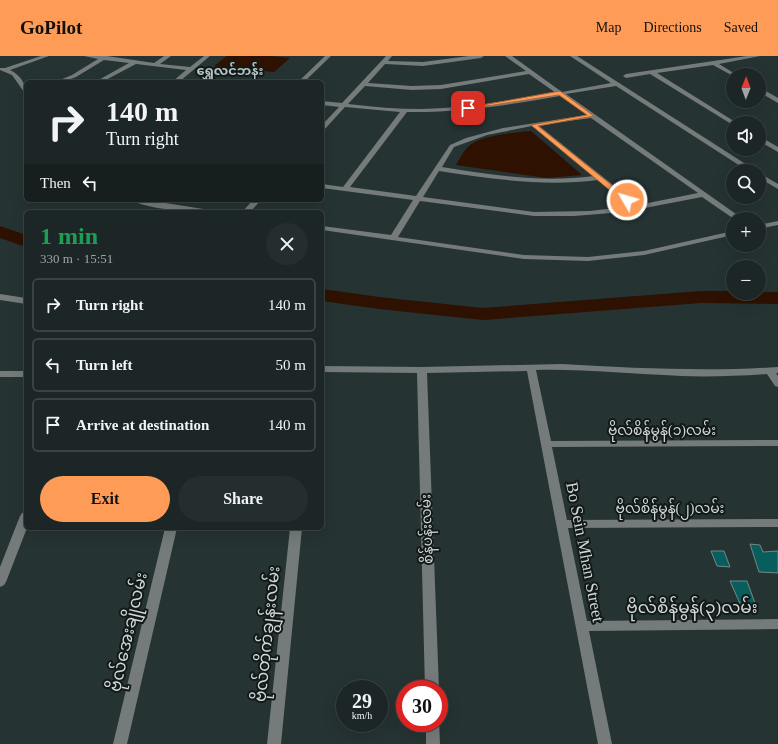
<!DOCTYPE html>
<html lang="en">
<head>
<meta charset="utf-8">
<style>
	:root { --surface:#1c2626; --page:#252e2e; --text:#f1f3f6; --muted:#a0a5a7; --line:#3a4343; --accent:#fe9c57 }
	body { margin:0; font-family:"Times New Roman","Noto Sans Myanmar",serif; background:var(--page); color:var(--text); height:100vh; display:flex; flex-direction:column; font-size:15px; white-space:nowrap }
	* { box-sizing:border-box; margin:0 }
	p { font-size:13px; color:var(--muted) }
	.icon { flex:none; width:22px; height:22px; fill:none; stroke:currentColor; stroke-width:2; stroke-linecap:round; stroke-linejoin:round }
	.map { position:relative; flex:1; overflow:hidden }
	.details { position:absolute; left:24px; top:154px; width:300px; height:320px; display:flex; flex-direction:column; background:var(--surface); border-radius:6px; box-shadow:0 4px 16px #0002,0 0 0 1px var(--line) }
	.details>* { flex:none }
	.banner { position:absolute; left:24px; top:24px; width:300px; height:122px; border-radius:6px; box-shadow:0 4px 16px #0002,0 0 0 1px var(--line); background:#1c2626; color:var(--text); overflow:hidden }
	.needle { width:26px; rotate:1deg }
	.fabs { position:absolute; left:726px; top:12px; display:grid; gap:8px }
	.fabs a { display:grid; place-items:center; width:40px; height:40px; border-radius:50%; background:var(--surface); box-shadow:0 4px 16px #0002,0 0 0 1px var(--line); font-size:20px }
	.speed { position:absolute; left:336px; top:624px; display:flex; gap:8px; font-size:20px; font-weight:700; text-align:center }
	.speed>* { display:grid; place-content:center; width:52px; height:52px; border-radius:50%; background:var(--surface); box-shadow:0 4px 16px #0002,0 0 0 1px var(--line); line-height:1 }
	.speed small { font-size:10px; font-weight:400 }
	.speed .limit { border:6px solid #d22; background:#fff; color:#111 }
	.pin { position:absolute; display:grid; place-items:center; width:34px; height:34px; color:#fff; margin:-17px; border-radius:8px; box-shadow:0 2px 6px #0006 }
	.me { position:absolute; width:44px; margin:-22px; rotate:308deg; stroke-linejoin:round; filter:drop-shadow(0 0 3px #0008) }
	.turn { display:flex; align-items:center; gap:14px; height:84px; padding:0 16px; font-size:18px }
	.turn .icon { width:52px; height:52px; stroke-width:2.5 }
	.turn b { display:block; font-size:28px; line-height:34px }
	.then { display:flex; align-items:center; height:38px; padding:0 16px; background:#0003; gap:8px; font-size:15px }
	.round { display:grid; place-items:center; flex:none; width:42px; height:42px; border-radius:21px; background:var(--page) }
	.headline { display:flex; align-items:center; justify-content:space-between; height:68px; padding:0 16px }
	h1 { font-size:24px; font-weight:700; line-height:30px; color:#1e9e55 }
	.button { display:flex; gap:8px; margin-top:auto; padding:8px 16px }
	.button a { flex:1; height:46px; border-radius:24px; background:var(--accent); color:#111; font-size:16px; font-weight:700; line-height:46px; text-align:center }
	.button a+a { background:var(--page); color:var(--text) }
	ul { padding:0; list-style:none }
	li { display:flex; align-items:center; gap:12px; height:54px; margin:0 8px 6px; padding:0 8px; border:2px solid var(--line); border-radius:6px }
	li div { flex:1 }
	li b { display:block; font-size:15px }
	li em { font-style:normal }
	header { display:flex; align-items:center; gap:24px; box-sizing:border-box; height:56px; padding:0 20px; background:var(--accent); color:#111 }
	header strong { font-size:19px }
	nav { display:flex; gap:22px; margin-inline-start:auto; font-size:14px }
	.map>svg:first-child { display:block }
	.water { fill:#2e1100 }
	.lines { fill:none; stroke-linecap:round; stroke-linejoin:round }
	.river { fill:#2e1100; fill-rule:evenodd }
	.building { fill:#075e5c; stroke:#778786 }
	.minor { fill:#747b7a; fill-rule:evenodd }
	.route { fill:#fe9c57; stroke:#a56539 }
	.labels { text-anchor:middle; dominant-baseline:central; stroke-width:4; stroke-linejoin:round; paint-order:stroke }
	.far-quarter-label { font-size:13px; font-weight:bold; fill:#b5c6c5; stroke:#131919 }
	.street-label { font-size:14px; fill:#cfd8d7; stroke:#131919 }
	.near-street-label { font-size:17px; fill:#cfd8d7; stroke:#131919 }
</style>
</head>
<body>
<header>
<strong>GoPilot</strong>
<nav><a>Map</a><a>Directions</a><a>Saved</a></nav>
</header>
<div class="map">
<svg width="778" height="688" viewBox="0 0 778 688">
	<rect width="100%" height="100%" fill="#253332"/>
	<path class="water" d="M 227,0 L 271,0 L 290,2 L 274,16 L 214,10 Z
		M 531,75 L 582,119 L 547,122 L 456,109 C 459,104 462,98 466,93 C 477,79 513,77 531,75 Z"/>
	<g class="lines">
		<path class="river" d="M 0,170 L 26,179 L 26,191 L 0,182 Z
			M 322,233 L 379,241 L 483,252 L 701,235 L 733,235 L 733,237 L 778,236 L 778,248 L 701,247 L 483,264 L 379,253 L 322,245 Z"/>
	</g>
	<path class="building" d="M 750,488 L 760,489 L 763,496 L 778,495 L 778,517 L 759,516 Z
		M 711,495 L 724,495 L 730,511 L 717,510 Z
		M 730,525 L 747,525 L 756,550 L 741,550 Z"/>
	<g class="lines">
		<path class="minor" d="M 41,0 L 49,0 L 10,14 C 19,18 26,27 26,37 L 24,36 L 12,19 L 0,14 L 0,12 L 5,12 Z
			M 84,0 L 107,0 L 154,7 L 164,0 L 171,0 L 160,8 L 190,11 L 204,0 L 210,0 L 179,26 L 172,26 L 186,14 L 136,8 L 102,26 L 95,26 L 129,7 L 104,4 L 76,21 L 63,26 L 55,26 L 72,19 L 98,3 Z
			M 325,0 L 331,0 L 304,26 L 298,26 Z
			M 386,0 L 392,0 L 388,5 L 423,6 L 469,0 L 484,0 L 481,2 L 423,10 L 385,8 L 368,27 L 412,30 L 441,29 L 526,15 L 505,0 L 512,0 L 562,36 L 611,27 L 570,0 L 577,0 L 755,114 L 757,115 L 748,115 L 616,30 L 566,38 L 743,163 L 734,163 L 702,141 L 624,156 L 574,160 L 534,160 L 420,145 L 398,181 L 524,199 L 588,201 L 644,195 L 733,175 L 733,179 L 644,199 L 588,205 L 524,203 L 322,174 L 322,170 L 391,179 L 413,144 L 322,132 L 322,128 L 343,131 L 400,56 L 345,51 L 324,74 L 322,75 L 322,69 L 339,51 L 322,49 L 322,45 L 342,47 ZM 529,18 L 556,37 C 512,44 467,52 422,53 C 397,53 373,51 348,48 L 365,30 L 412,34 L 441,33 ZM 560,40 L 587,59 L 503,72 L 466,82 L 450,89 L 416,140 L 350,131 L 407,56 C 458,57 509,49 560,40 ZM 591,62 L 698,137 L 638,149 L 538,69 ZM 532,70 L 594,120 C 542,127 492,119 442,111 L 454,91 L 487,79 ZM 439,115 C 493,123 544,131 598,124 L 631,150 L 590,155 L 534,156 L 423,141 Z
			M 747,0 L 760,0 L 719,8 L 737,19 L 733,19 L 733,20 L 713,9 L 657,17 L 737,67 L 733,67 L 733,69 L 650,18 L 626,22 L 623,20 L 626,18 Z
			M 759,31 L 778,42 L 778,47 L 759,36 Z
			M 759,80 L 778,91 L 778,96 L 759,85 Z
			M 738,93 L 745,93 L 742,95 Z
			M 759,117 L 778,128 L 778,133 L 759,122 Z
			M 133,144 L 146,144 L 210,154 L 214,156 C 197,156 145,154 133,144 Z
			M 253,144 L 261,144 L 250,156 L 242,156 Z
			M 778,165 L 778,169 L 759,173 L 759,169 Z
			M 0,238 L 26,242 L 26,248 L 0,244 Z
			M 562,308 C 634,312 706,316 778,311 L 778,317 L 776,317 L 778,320 L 778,331 L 775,330 L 767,318 C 738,320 709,321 681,320 C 632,318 584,313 536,314 L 551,385 L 778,384 L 778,390 L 552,391 L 567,464 L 778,463 L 778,471 L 568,472 L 587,565 L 778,563 L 778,573 L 589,575 L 612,688 L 598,688 L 527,315 L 427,317 L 439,633 L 425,633 L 417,317 L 322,316 L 322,310 L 422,311 Z
			M 0,315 L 26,315 L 26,321 L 0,321 Z
			M 26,456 L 27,472 L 6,526 L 4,529 L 0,531 L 0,511 L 20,460 L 22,457 Z
			M 165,472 L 177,472 L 127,688 L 113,688 Z
			M 290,472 L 302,472 L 281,688 L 267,688 Z
			M 439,665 L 440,688 L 426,688 L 426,667 L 439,667 Z"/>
	</g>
	<path class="route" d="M 560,35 L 594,60 L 538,70 L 629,143 L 629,146 L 624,146 L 531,69 L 587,59 L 559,39 L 468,53 L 466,52 Z"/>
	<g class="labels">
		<g class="far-quarter-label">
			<text x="230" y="14">ရွှေလင်ဘန်း</text>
		</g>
		<g class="street-label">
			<text x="662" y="374">ဗိုလ်စိန်မွန်(၁)လမ်း</text>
			<text x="670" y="452">ဗိုလ်စိန်မွန်(၂)လမ်း</text>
			<text transform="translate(427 473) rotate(-92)">စိန်ပန်းလမ်း</text>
		</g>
		<g class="near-street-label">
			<text transform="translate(585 496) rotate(79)">Bo Sein Mhan Street</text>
			<text x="692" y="551">ဗိုလ်စိန်မွန်(၃)လမ်း</text>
			<text transform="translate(128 576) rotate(-77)">ဗိုလ်အေးချိုလမ်း</text>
			<text transform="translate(267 578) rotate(-84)">ဗိုလ်တိုက်ချွန်းလမ်း</text>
		</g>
	</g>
</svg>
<div class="fabs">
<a><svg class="needle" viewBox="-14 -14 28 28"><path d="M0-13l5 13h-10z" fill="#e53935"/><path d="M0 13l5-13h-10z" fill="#a0a5a7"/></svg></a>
<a><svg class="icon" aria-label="sound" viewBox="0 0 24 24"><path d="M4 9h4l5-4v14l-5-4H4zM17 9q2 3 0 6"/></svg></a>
<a><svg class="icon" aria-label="search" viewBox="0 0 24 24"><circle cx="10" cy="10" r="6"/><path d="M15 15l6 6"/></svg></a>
<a>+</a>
<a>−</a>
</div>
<div class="speed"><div>29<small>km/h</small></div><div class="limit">30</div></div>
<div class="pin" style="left:468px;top:52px;background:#d93025"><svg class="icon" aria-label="arrive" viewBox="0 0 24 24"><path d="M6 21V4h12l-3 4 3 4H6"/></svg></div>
<svg class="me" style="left:627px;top:144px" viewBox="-20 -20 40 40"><circle r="17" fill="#fe9c57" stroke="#fff" stroke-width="3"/><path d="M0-11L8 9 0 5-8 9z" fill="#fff"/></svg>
<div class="banner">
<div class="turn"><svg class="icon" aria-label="right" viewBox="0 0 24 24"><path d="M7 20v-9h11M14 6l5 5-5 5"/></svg><div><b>140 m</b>Turn right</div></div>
<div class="then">Then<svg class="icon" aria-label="left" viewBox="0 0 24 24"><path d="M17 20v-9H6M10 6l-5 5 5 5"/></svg></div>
</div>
<section class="details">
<div class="headline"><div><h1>1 min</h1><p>330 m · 15:51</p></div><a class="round"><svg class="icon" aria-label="close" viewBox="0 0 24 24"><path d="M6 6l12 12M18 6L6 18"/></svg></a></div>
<ul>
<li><svg class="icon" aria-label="right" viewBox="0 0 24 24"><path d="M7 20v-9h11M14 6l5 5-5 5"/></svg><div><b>Turn right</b></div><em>140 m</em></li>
<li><svg class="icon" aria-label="left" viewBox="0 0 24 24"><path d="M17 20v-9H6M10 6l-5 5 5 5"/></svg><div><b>Turn left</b></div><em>50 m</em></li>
<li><svg class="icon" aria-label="arrive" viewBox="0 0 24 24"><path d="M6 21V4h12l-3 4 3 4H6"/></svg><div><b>Arrive at destination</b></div><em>140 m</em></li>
</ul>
<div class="button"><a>Exit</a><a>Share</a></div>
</section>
</div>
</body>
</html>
